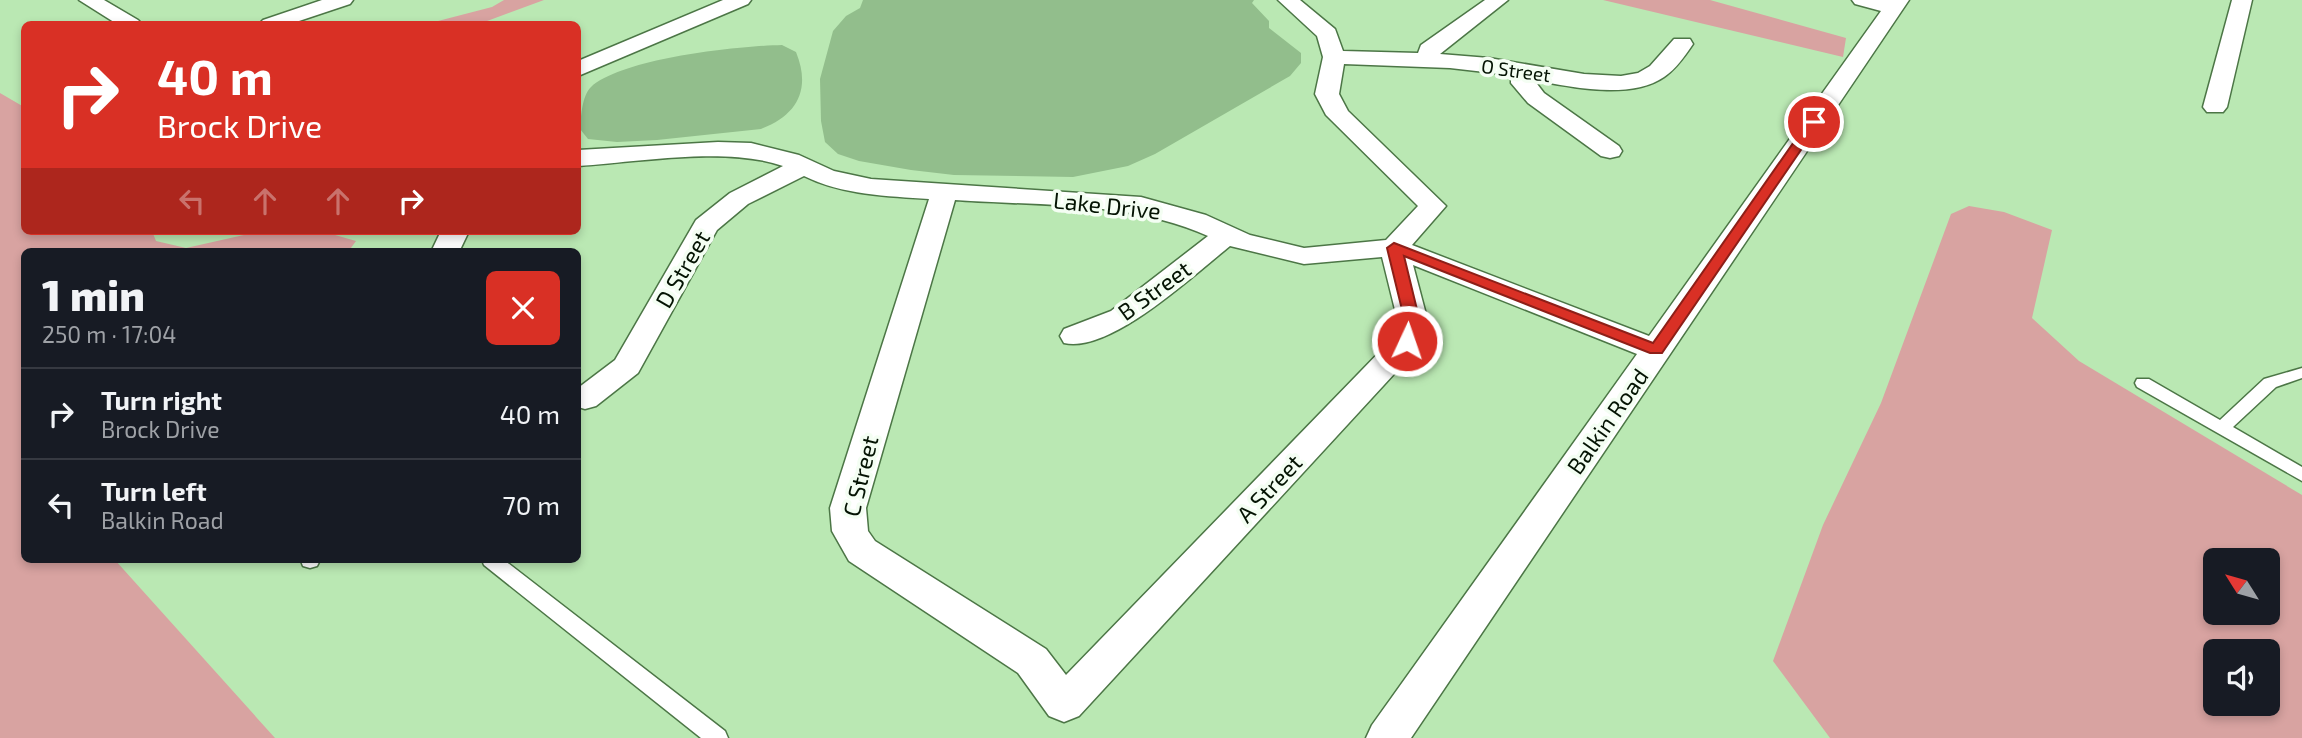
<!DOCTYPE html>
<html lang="en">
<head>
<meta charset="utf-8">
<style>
	:root { --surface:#171b24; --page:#20242c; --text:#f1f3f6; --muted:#9ea1a6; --line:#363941 }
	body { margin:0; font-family:"Exo 2",sans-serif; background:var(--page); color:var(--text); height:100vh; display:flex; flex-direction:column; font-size:26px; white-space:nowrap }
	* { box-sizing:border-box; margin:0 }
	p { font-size:23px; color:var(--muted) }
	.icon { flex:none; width:38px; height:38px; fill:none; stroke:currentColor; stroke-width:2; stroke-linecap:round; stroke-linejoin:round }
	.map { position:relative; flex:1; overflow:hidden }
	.sheet { position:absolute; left:21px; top:248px; width:560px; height:315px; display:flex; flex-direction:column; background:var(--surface); border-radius:10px; box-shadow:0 4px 10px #0003 }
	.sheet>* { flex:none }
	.hud { position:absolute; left:21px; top:21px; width:560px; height:214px; border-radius:10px; box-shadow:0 4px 10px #0003; background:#d93025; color:#fff; overflow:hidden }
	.needle { width:46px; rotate:307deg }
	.buttons { position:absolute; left:2203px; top:548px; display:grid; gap:14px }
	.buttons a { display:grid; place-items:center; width:77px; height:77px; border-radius:10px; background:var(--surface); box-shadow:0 4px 10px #0003; font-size:35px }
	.pin { position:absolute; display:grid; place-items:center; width:60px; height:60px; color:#fff; margin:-30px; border:4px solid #fff; border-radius:50%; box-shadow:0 2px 7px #0007 }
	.me { position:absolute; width:77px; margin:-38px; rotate:3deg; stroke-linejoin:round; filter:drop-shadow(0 0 5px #0008) }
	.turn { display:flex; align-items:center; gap:24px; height:147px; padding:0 21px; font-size:32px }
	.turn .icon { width:91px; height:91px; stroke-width:2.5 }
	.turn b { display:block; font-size:49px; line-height:60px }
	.lanes { display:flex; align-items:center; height:66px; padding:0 21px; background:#0003; justify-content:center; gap:35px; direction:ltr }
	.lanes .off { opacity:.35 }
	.round { display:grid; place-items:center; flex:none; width:74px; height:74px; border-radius:10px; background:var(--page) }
	.headline { display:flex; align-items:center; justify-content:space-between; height:119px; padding:0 21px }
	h1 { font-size:42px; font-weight:800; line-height:52px }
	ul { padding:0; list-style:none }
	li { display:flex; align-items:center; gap:21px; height:91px; padding:0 21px; border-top:2px solid var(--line) }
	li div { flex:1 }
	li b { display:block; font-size:26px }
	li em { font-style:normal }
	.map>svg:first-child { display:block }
	.green { fill:#d8a3a1; fill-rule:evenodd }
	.water { fill:#92be8c }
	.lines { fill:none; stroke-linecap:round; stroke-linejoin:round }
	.service-casing { stroke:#4c7646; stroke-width:3 }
	.minor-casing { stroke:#4c7646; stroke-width:3 }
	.service { fill:#fff; fill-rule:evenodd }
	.minor { fill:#fff; fill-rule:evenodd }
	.route { fill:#d93025; stroke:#8d1f18; stroke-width:2 }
	.labels { text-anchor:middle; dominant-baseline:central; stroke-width:7; stroke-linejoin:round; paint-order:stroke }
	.far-street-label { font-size:19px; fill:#041303; stroke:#f4fef3 }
	.street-label { font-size:23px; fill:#041303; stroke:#f4fef3 }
</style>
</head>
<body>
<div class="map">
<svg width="2302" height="738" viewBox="0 0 2302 738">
	<rect width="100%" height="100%" fill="#bae8b3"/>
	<path class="green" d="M 504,0 L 544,0 L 479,24 L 438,21 L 492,7 Z
		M 1603,0 L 1710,0 L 1846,38 L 1843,57 Z
		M 0,93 L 24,107 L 24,231 L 152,231 L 156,241 L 186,248 L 262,231 L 321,231 L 356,241 L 348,252 L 24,252 L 24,560 L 115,560 L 275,738 L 0,738 Z
		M 1969,206 L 2004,212 L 2052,230 L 2032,318 L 2079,361 L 2302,495 L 2302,738 L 1830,738 L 1773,661 L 1823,525 L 1881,403 L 1951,214 ZM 2216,560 L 2268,560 L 2268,612 L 2216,612 ZM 2216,651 L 2268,651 L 2268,704 L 2216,704 Z"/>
	<path class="water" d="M 863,0 L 1254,0 L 1252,3 L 1269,21 L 1269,28 L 1301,53 L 1301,63 L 1290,76 L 1155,154 L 1128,166 L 1073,177 L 954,175 L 911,170 L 859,161 L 838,154 L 825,142 L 821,121 L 820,79 L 833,31 L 846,16 L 860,8 Z
		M 782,45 L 796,52 C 811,89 798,115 761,129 L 657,140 L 617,142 L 588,139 L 580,129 C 581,116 582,96 591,87 C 623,58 738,46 782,45 Z"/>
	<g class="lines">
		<defs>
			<path id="service" d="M 2302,368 L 2302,378 L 2276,387 L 2233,427 L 2302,467 L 2302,481 L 2137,387 L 2135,383 L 2137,379 L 2149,379 L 2220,420 L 2264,379 Z
				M 320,560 L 317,566 L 310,568 L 303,566 L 301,561 Z
				M 482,560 L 504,560 L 725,731 L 728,738 L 701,738 L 484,565 Z"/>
			<path id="minor" d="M 79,0 L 104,0 L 138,20 L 142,24 L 117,24 Z
				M 322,0 L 353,0 L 350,4 L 290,24 L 259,24 L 263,20 Z
				M 723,0 L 751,0 L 748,4 L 578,76 L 578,61 Z
				M 1278,0 L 1300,0 L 1335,29 L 1343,51 L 1418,53 L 1421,45 L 1485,0 L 1508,0 L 1440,54 L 1489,58 L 1584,74 L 1621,76 L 1638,73 L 1650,66 L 1674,39 L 1690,39 L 1693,44 C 1685,56 1676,69 1664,77 C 1631,100 1570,87 1534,80 L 1544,93 L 1619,146 L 1622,151 L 1619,156 L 1610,158 L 1601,156 L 1528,103 L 1511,83 L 1511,75 L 1450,68 L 1344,64 L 1339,94 L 1348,111 L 1446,206 L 1412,245 L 1649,336 L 1881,11 L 1855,4 L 1852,0 L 1909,0 L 1411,738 L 1366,738 L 1372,725 L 1637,354 L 1413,265 L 1428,322 L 1418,348 L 1079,716 L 1064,722 L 1049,716 L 1018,673 L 849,561 L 832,531 L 830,508 L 929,199 C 887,196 842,195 804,176 L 748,204 L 717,230 L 638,373 L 596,406 L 585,409 L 578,407 L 578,388 L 615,360 L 696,220 L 730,193 L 783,166 C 726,146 639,162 578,166 L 578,150 L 718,142 L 751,143 L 799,155 L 834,171 L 871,179 L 1141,197 L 1206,215 L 1250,235 L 1304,248 L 1386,240 L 1418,206 L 1326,115 L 1315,94 L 1323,57 L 1317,36 ZM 955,200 C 1039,206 1130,201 1208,236 L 1111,311 L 1064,329 L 1060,336 L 1064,343 C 1110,354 1195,274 1230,246 L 1304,264 L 1382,257 L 1398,322 L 1393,338 L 1066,675 L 1046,649 L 875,541 L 868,531 L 866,508 Z
				M 2232,0 L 2252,0 L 2227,107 L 2223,112 L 2207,112 L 2203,107 Z
				M 441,231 L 469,231 L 459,252 L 431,252 Z"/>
		</defs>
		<use href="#service" class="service-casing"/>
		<use href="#minor" class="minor-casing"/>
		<use href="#service" class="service"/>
		<use href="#minor" class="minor"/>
	</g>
	<path class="route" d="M 1814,118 L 1820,122 L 1662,353 L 1650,353 L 1404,256 L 1420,322 L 1413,345 L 1407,346 L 1399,341 L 1405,322 L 1387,248 L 1394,243 L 1653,343 L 1810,119 Z"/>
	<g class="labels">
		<g class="far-street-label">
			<text transform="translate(1516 70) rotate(8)">O Street</text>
		</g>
		<g class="street-label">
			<text transform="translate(1107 205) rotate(6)">Lake Drive</text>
			<text transform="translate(682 269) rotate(-60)">D Street</text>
			<text transform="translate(1154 290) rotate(-36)">B Street</text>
			<text transform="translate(1607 421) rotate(-55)">Balkin Road</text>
			<text transform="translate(860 476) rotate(-76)">C Street</text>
			<text transform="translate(1269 488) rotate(-47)">A Street</text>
		</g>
	</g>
</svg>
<div class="buttons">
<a><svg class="needle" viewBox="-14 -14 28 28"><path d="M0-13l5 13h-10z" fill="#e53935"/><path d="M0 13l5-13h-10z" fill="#9ea1a6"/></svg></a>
<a><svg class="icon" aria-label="sound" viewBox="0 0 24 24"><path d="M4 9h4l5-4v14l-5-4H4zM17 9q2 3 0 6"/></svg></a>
</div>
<div class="pin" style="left:1814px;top:122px;background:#d93025"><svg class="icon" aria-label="arrive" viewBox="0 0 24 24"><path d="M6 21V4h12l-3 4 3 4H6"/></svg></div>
<svg class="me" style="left:1407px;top:341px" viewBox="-20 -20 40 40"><circle r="17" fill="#d93025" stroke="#fff" stroke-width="3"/><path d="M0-11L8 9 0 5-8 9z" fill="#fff"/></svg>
<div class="hud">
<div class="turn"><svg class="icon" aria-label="right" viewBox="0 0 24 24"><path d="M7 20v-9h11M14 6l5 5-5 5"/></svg><div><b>40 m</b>Brock Drive</div></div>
<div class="lanes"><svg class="icon off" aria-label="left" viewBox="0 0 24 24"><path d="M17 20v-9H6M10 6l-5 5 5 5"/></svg><svg class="icon off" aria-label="ahead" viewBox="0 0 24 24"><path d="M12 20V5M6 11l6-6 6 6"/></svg><svg class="icon off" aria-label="ahead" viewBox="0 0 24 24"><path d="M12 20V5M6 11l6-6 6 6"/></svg><svg class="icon" aria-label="right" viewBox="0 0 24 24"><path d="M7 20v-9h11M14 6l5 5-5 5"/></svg></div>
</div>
<section class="sheet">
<div class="headline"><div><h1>1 min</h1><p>250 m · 17:04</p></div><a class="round" style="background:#d93025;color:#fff"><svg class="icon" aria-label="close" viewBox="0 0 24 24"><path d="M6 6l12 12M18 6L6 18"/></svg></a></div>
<ul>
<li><svg class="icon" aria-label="right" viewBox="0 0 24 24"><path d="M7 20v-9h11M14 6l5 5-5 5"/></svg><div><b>Turn right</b><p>Brock Drive</p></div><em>40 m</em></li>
<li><svg class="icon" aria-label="left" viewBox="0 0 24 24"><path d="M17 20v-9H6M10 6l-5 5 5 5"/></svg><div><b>Turn left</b><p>Balkin Road</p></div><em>70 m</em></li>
</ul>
</section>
</div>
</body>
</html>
